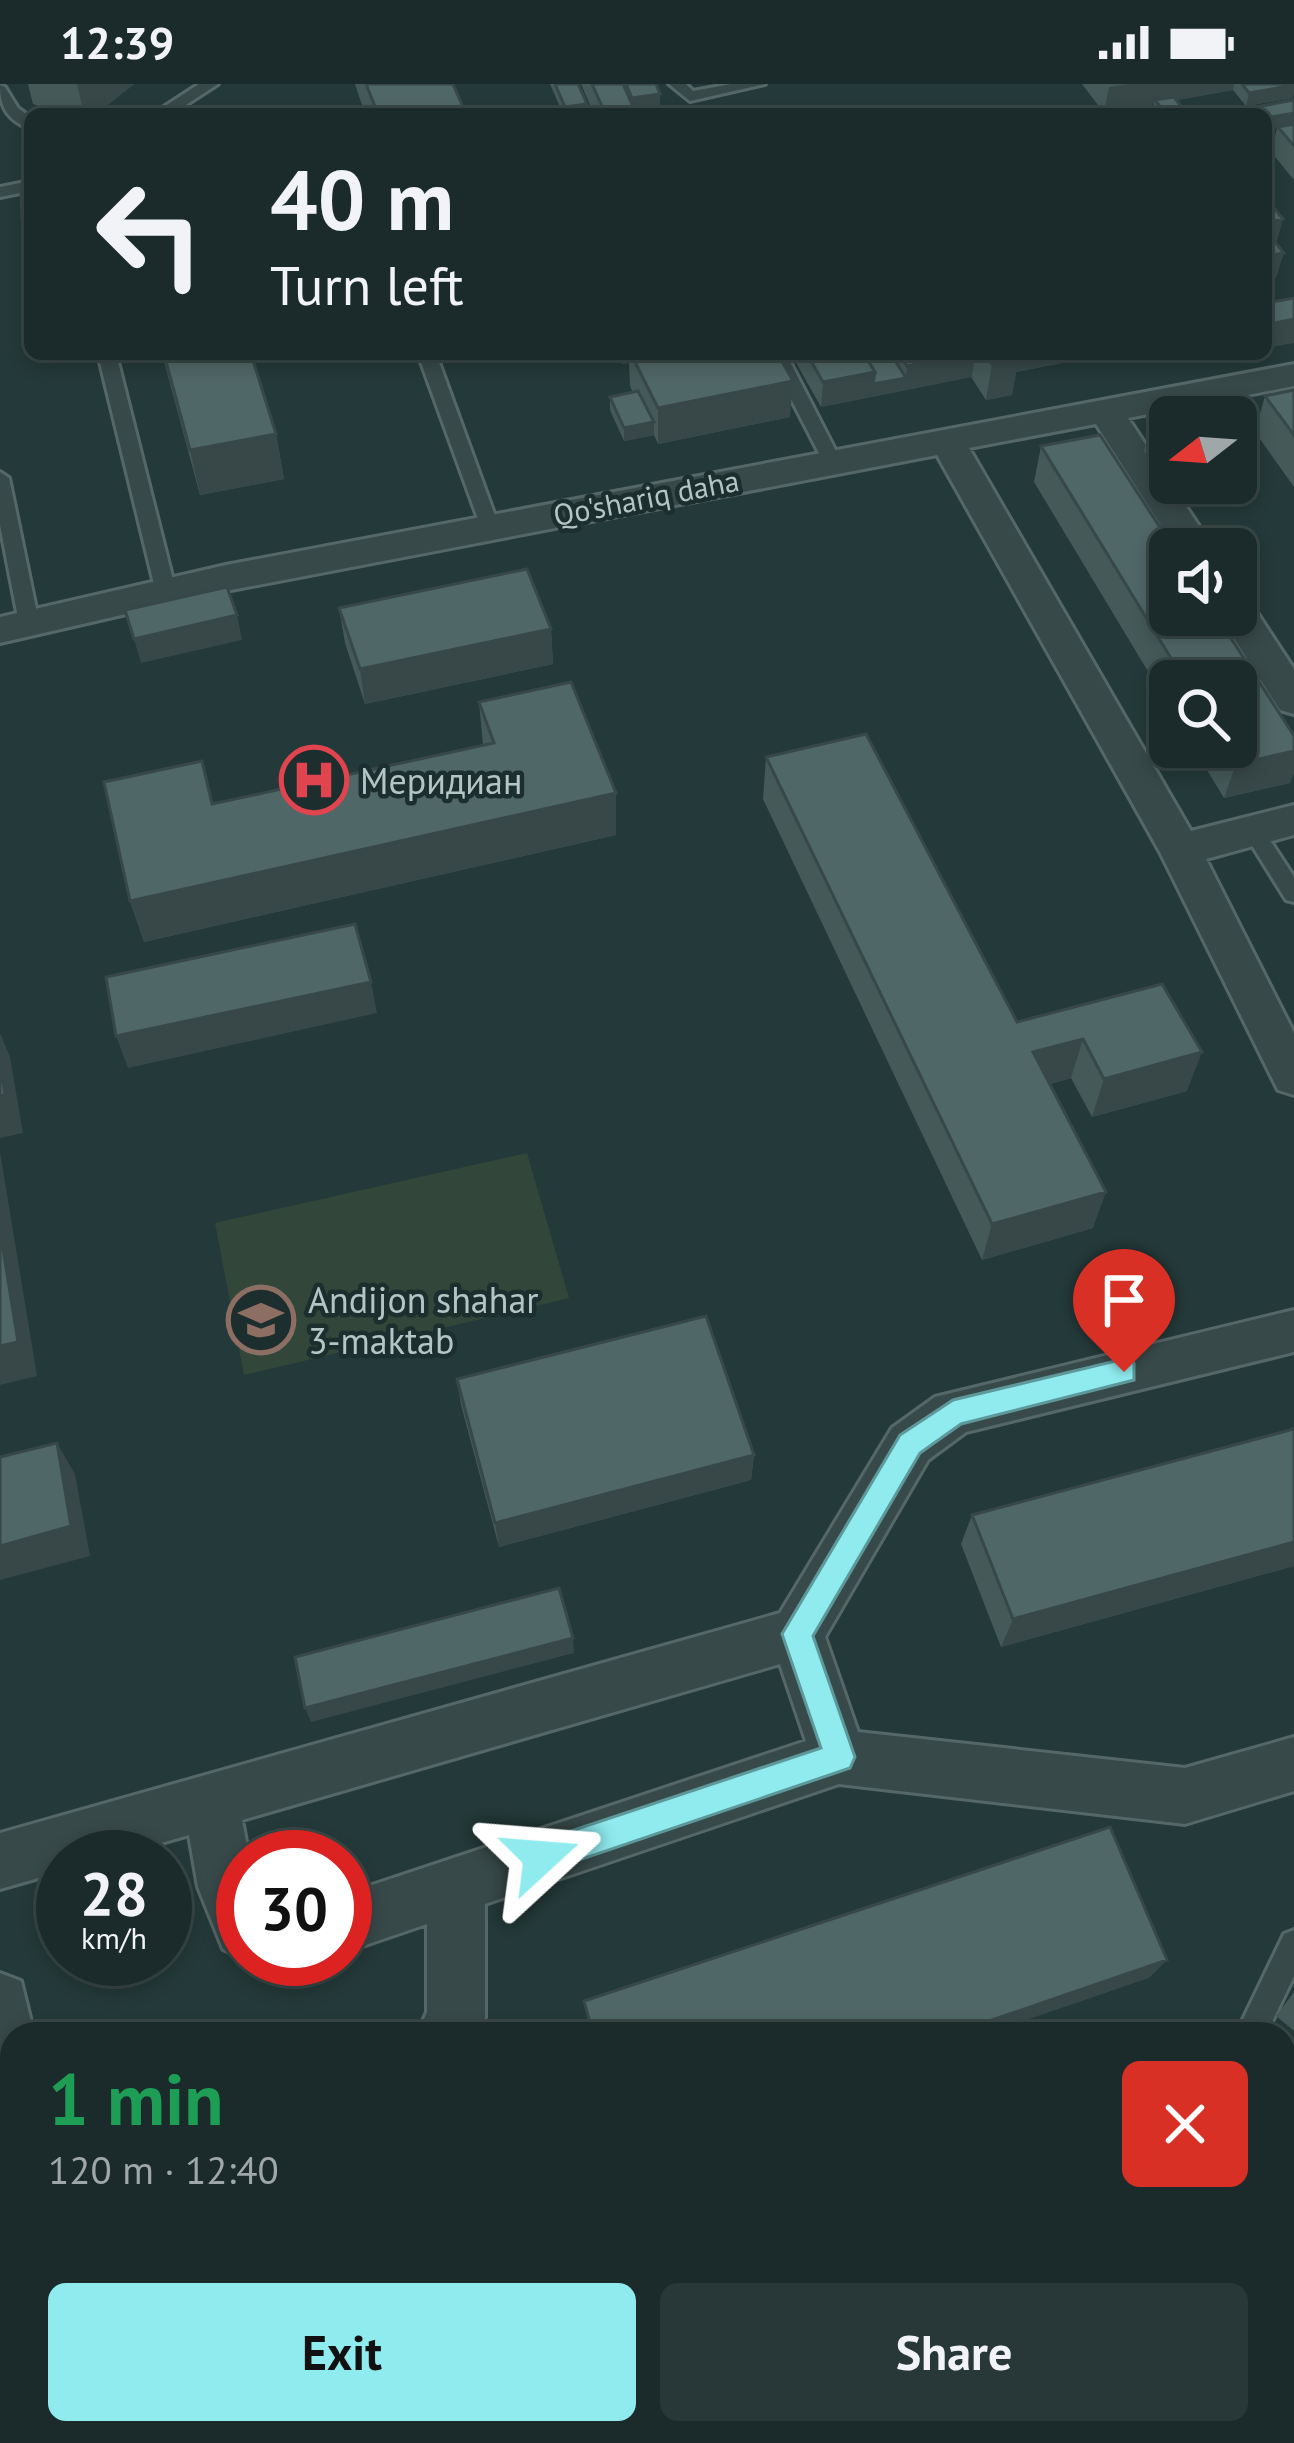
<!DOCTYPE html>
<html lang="en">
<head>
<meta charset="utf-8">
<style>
	:root { --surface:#1b2b2b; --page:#283737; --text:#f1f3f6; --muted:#a0a7a9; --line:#394747; --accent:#8febee }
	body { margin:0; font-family:"PT Sans",sans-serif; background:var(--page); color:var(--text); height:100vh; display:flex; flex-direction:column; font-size:45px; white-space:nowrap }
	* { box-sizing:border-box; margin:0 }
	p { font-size:39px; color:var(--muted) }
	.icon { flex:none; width:66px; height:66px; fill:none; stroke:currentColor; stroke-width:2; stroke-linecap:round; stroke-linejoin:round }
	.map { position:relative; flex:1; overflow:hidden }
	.panel { position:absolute; left:0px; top:1938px; width:1296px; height:423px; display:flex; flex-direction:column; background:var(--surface); border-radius:36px 36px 0 0; box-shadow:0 6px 18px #0003,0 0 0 3px var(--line) }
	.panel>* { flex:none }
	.top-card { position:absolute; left:24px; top:24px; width:1248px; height:252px; border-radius:18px; box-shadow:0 6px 18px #0003,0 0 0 3px var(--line); background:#1b2b2b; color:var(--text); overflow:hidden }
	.needle { width:78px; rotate:253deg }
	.tools { position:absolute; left:1149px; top:312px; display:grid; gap:24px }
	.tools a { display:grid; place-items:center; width:108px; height:108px; border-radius:18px; background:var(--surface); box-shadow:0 6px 18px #0003,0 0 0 3px var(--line); font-size:60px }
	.speed { position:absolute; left:36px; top:1746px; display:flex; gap:24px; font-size:60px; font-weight:700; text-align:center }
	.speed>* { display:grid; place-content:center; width:156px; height:156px; border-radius:50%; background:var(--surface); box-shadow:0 6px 18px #0003,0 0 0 3px var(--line); line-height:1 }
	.speed small { font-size:30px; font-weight:400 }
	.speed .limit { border:18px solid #d22; background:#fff; color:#111 }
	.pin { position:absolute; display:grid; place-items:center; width:102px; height:102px; color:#fff; margin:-123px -51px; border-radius:50% 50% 50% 0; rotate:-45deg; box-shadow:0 0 12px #0007 }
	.pin .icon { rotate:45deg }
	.me { position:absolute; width:132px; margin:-66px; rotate:71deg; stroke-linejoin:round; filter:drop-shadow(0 0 9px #0008) }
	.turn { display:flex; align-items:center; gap:42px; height:252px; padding:0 48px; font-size:54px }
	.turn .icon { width:156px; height:156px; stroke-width:2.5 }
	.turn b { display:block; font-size:84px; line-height:102px }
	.round { display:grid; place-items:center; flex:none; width:126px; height:126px; border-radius:18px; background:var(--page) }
	.headline { display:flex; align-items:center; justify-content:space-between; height:204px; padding:0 48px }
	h1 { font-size:72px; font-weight:600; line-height:90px; color:#1e9e55 }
	.cta { display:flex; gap:24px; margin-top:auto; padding:24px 48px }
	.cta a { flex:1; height:138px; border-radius:18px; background:var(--accent); color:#111; font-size:48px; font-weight:600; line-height:138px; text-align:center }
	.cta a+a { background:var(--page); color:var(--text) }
	.status { display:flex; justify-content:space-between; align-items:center; height:84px; padding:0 60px; background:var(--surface); direction:ltr }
	.status svg { height:33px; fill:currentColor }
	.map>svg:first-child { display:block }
	.green { fill:#324739 }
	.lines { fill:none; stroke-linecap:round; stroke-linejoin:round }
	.lane-casing { stroke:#566767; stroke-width:6 }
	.street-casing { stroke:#566767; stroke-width:6 }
	.lane { fill:#384949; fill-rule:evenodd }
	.street { fill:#384949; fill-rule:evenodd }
	.wall { fill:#455959 }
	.shaded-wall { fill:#384848 }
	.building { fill:#506767; stroke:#384848; stroke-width:3 }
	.route { fill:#8febee; stroke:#5d999b; stroke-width:3 }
	.labels { text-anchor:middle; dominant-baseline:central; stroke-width:9; stroke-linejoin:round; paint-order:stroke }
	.far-street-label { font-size:30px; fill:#b3c5c5; stroke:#1d2e2e }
	.poi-label { font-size:36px; fill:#b3c5c5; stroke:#1d2e2e; text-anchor:start }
</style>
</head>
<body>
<div class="status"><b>12:39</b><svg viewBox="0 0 49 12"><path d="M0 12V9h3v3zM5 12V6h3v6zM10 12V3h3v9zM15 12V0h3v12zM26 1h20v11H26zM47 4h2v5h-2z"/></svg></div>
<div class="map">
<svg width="1294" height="2359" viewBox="0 0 1294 2359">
	<rect width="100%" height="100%" fill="#243939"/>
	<path class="green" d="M 527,1069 L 569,1214 L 244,1291 L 215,1139 Z"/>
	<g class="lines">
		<defs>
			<path id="lane" d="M 199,0 L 218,0 L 172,30 L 153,30 Z
				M 669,0 L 686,0 L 693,7 L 731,0 L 765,0 L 690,17 Z
				M 0,1 L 5,3 L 18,24 L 30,33 L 30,45 C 8,36 0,24 0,1 Z
				M 30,97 L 30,107 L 0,113 L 0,103 Z
				M 98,270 L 116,270 L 176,508 L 173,513 L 159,513 L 156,508 Z
				M 418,270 L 436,270 L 499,443 L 497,447 L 490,449 L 481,443 Z
				M 768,270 L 786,270 L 841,377 L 838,381 L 826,381 L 823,377 Z
				M 0,388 L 9,394 L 39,539 L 29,546 L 19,539 L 0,441 Z
				M 1253,739 L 1260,741 L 1294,793 L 1294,818 L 1286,816 L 1243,747 Z
				M 1294,1846 L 1294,1892 L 1266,1950 L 1236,1950 L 1284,1850 Z
				M 672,2349 L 705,2349 L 701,2359 L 668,2359 Z"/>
			<path id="street" d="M 1294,280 L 1294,302 L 1128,334 L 1214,465 L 1176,465 L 1096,340 L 969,364 L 1191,747 L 1294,721 L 1294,751 L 1206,775 L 1294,949 L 1294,1011 L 1278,1006 L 1160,768 L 937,371 L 226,507 L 0,559 L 0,533 L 226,481 Z
				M 1236,514 L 1250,518 L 1294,585 L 1294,630 L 1280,626 L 1219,531 L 1236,531 Z
				M 1294,1226 L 1294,1268 L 966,1348 L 928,1376 L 825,1553 L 858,1648 L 1185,1684 L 1294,1653 L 1294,1707 L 1185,1740 L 839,1700 L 485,1820 L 485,1933 L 478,1950 L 417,1950 L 427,1928 L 427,1840 L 345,1868 L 345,1810 L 806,1657 L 780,1580 L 242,1736 L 249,1773 L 243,1773 L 243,1874 L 223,1865 L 198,1803 L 189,1751 L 112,1773 L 63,1773 L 63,1787 L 0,1805 L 0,1749 L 780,1529 L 892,1344 L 935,1313 Z
				M 0,1889 L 21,1897 L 34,1950 L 12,1950 L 12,2039 L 0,2034 Z
				M 25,2349 L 89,2349 L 91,2359 L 25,2359 Z
				M 192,2349 L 258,2349 L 254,2359 L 187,2359 Z"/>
		</defs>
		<use href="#lane" class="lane-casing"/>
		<use href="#street" class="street-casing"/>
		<use href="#lane" class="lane"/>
		<use href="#street" class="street"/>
	</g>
	<path class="wall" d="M 28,0 L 134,0 L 96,30 L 64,30 L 33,20 Z
		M 355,0 L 453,0 L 466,30 L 365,30 Z
		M 550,0 L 578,0 L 587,20 L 587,30 L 563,30 Z
		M 581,0 L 623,0 L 626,7 L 626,0 L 660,10 L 660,23 L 634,27 L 634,30 L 594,30 Z
		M 1082,0 L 1294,0 L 1293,14 L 1246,22 L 1233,6 L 1176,16 L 1187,30 L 1153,30 L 1154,20 L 1104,29 Z
		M 1294,16 L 1294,96 L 1271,68 L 1277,44 L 1266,46 L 1266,30 L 1234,30 L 1235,27 Z
		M 30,106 L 30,148 L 25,148 L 22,135 Z
		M 162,270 L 251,270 L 276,350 L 284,395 L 200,411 Z
		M 617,270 L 778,270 L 790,333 L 658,360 L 654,351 L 624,357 L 610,326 L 610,313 L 633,309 L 630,302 L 629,279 L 622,280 Z
		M 791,270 L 891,270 L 893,272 L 893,270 L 1108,270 L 1016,288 L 1012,311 L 986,316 L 971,293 L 821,323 Z
		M 1294,306 L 1294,403 L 1255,348 L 1265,312 Z
		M 1170,338 L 1170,399 L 1168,403 L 1144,367 L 1150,342 Z
		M 1100,351 L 1174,465 L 1170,465 L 1170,531 L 1216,531 L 1294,652 L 1294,688 L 1290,699 L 1224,714 L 1193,663 L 1236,663 L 1236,597 L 1170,597 L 1170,624 L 1034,398 L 1041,362 Z
		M 339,524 L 551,545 L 553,580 L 365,620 L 345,559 Z
		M 479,618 L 616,709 L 616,751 L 144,858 L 130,817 L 213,720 L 483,661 Z
		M 766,673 L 1017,938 L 1162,900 L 1187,1007 L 1092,1033 L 1071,994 L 1050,1000 L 1093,1144 L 982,1176 L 763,715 Z
		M 457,1295 L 754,1371 L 751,1396 L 499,1463 L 461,1321 Z
		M 1294,1345 L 1294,1482 L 1001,1563 L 961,1460 L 972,1431 Z
		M 1294,1908 L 1294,1947 L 1276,1932 Z
		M 1294,1986 L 1294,2129 L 1284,2121 L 1284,2001 Z"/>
	<path class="shaded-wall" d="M 77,0 L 134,0 L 96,30 L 84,30 Z
		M 1129,0 L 1234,0 L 1233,6 L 1157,20 L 1155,16 L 1154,20 L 1104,29 L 1109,3 Z
		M 1294,1 L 1293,14 L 1246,22 L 1249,9 Z
		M 660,10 L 660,23 L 634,27 L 634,30 L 605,30 L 632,26 L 632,14 Z
		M 587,20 L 587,30 L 565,30 L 565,23 Z
		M 1294,29 L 1294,41 L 1266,46 L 1266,34 Z
		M 1283,135 L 1276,161 L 1266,163 L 1266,139 Z
		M 1284,169 L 1276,194 L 1266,196 L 1266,172 Z
		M 1294,235 L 1294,259 L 1266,264 L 1266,241 Z
		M 622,270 L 629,270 L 629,279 L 622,280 Z
		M 966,270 L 975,270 L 972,293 L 821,323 L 823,298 L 875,288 L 906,294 L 907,282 Z
		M 1003,270 L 1108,270 L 1016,288 L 1012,311 L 986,316 L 992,280 Z
		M 793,297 L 790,333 L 658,360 L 658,324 Z
		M 654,338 L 654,351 L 624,357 L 624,344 Z
		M 276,350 L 284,395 L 200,411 L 190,366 Z
		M 237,531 L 242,556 L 141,579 L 134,555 Z
		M 551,545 L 553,580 L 365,620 L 360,585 Z
		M 1294,667 L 1294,688 L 1290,699 L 1224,714 L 1236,680 Z
		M 616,709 L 616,751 L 144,858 L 130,817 Z
		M 371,898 L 377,929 L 128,984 L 116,952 Z
		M 0,949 L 10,973 L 23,1049 L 0,1054 Z
		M 1083,955 L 1071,994 L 1022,1007 L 1033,968 Z
		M 1202,968 L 1187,1007 L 1092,1033 L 1104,995 Z
		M 0,1068 L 37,1292 L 0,1301 Z
		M 1106,1108 L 1093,1144 L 982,1176 L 992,1140 Z
		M 57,1359 L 75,1390 L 90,1472 L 0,1496 L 0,1462 Z
		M 754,1371 L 751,1396 L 499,1463 L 495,1439 Z
		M 1294,1458 L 1294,1482 L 1001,1563 L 1013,1535 Z
		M 573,1554 L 574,1569 L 311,1638 L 305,1624 Z
		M 1167,1876 L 1149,1894 L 985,1950 L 951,1950 Z
		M 0,2243 L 12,2349 L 14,2359 L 0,2359 Z
		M 480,2349 L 487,2349 L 482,2359 L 475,2359 Z"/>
	<path class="building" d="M 366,0 L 453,0 L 466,30 L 378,30 Z
		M 555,0 L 578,0 L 587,20 L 565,23 Z
		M 592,0 L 623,0 L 634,25 L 605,29 Z
		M 626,0 L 656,0 L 660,10 L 632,14 Z
		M 1242,0 L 1294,0 L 1294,1 L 1249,9 Z
		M 1174,13 L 1187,30 L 1166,30 L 1155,16 Z
		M 1294,16 L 1294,29 L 1266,34 L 1266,30 L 1237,30 L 1235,27 Z
		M 1294,40 L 1294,62 L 1278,43 Z
		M 30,106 L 30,134 L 22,135 L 21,107 Z
		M 1267,115 L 1283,135 L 1266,139 Z
		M 1266,147 L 1284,169 L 1266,172 Z
		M 1294,214 L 1294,235 L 1266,241 L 1266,219 Z
		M 164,270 L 251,270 L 276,350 L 190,366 Z
		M 631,270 L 778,270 L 793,297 L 658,324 Z
		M 807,270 L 864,270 L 875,288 L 823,298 Z
		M 864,270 L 891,270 L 906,294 L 873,300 L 875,288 Z
		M 900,270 L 966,270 L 907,282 Z
		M 985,270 L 1015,270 L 1018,275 L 992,280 Z
		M 1294,306 L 1294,351 L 1265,312 Z
		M 638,307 L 654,338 L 624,344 L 610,313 Z
		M 1170,338 L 1170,371 L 1150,342 Z
		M 1100,351 L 1174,465 L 1170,465 L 1170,531 L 1216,531 L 1294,652 L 1294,667 L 1236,680 L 1225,663 L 1236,663 L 1236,597 L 1185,597 L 1041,362 Z
		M 527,485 L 551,545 L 360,585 L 339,524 Z
		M 227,503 L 237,531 L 134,555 L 125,526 Z
		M 571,598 L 616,709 L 130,817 L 104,698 L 202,677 L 212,720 L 494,659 L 479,618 Z
		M 866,650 L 1017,938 L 1162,900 L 1202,968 L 1104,995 L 1083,955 L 1033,968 L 1106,1108 L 992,1140 L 766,673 Z
		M 355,840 L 371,898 L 116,952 L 106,893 Z
		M 0,979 L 5,1011 L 0,1012 Z
		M 0,1147 L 18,1258 L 0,1262 Z
		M 706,1232 L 754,1371 L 495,1439 L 457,1295 Z
		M 1294,1345 L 1294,1458 L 1013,1535 L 972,1431 Z
		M 57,1359 L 71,1442 L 0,1462 L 0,1373 Z
		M 559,1504 L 573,1554 L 305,1624 L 295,1573 Z
		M 1110,1743 L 1167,1876 L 951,1950 L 593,1950 L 584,1917 Z
		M 1294,1999 L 1294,2112 L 1284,2104 L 1284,2014 Z
		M 304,2349 L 480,2349 L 475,2359 L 299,2359 Z
		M 763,2349 L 816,2349 L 808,2359 L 772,2359 Z"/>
	<path class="route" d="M 1124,1275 L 1134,1279 L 1134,1296 L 961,1340 L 920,1369 L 813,1552 L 855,1673 L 850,1684 L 541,1789 L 530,1785 L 525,1773 L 530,1762 L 541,1757 L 821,1664 L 782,1550 L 900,1351 L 953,1316 Z"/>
	<defs>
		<symbol id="hospital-ring" viewBox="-11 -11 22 22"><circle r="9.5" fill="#1d2e2e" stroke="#e0444e" stroke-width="1.5"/><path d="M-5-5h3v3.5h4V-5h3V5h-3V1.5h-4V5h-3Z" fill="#e0444e"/></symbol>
		<symbol id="school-ring" viewBox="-11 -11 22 22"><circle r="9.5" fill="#1d2e2e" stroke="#8d6e63" stroke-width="1.5"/><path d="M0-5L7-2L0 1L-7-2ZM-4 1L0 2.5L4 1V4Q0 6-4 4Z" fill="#8d6e63"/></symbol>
	</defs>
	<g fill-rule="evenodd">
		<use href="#hospital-ring" x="276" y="658" width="76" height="76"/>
		<use href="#school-ring" x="223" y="1198" width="76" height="76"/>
	</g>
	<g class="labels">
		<g class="far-street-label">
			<text transform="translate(646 413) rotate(-11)">Qo'shariq daha</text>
		</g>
		<g class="poi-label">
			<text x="360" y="696">Меридиан</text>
			<text x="308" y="1215">Andijon shahar<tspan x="308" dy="41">3-maktab</tspan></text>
		</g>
	</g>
</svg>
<div class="tools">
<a><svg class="needle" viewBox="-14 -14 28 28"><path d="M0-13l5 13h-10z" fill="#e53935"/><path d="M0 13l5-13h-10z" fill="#a0a7a9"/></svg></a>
<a><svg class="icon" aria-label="sound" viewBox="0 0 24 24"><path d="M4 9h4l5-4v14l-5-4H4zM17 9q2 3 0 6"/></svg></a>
<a><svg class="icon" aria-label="search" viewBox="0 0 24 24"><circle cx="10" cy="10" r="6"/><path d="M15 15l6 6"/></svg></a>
</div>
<div class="speed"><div>28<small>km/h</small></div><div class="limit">30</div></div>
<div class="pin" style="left:1124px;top:1288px;background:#d93025"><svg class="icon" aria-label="arrive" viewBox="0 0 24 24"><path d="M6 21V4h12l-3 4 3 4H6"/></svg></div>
<svg class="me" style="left:541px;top:1773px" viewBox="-20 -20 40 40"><path d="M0-17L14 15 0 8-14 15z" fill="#8febee" stroke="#fff" stroke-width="4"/></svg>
<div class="top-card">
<div class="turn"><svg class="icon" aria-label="left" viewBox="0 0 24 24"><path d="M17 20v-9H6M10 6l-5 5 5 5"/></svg><div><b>40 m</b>Turn left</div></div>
</div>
<section class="panel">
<div class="headline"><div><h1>1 min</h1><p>120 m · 12:40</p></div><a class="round" style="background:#d93025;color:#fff"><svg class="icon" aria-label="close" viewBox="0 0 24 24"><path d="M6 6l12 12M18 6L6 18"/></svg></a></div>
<div class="cta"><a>Exit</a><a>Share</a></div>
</section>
</div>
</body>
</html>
